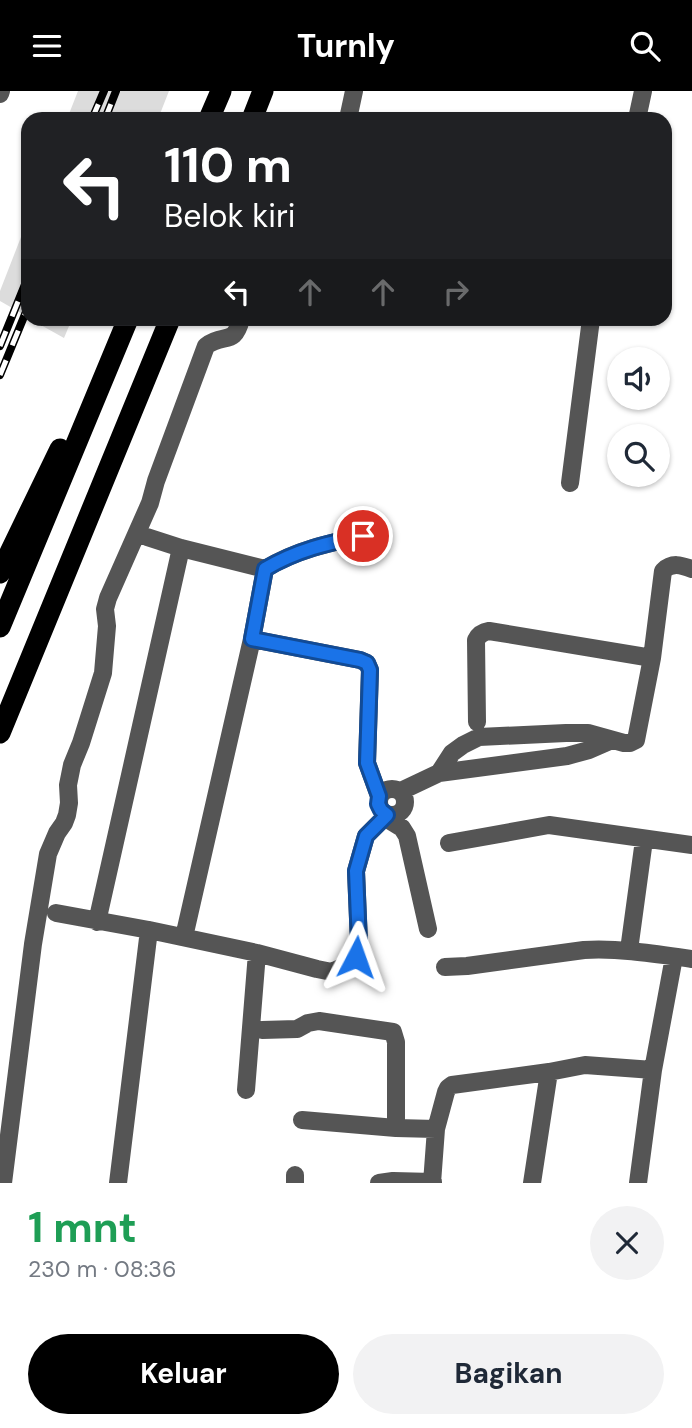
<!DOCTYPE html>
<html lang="id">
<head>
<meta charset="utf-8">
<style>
	:root { --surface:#fff; --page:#f2f2f3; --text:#1f2937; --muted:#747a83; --accent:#000 }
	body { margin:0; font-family:"DM Sans",sans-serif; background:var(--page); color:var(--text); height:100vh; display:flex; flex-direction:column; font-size:26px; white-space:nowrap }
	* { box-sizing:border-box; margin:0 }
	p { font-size:23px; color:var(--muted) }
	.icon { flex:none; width:38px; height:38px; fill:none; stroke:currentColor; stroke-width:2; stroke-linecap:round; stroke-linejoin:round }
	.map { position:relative; height:1092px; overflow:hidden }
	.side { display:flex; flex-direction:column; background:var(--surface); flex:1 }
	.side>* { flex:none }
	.top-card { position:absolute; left:21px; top:21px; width:651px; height:214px; border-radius:21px; box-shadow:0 2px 5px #0004; background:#202124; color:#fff; overflow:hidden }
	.controls { position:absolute; left:607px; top:256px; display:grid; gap:14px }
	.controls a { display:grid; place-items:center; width:63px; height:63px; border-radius:50%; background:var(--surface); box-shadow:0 2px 5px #0004; font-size:35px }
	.pin { position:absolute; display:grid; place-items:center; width:60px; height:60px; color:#fff; margin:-30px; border:4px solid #fff; border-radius:50%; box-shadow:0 2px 7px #0007 }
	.me { position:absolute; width:77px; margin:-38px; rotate:4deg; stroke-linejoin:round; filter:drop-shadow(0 0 5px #0008) }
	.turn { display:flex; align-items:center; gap:24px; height:147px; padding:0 28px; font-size:32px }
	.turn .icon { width:91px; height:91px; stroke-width:2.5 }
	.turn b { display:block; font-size:49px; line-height:60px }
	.lanes { display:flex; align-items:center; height:66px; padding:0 28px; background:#0003; justify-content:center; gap:35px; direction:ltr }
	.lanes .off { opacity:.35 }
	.round { display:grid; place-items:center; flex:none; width:74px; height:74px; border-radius:37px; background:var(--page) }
	.head { display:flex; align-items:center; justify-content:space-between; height:119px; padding:0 28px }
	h1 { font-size:42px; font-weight:700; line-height:52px; color:#1e9e55 }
	.action { display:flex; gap:14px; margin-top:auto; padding:14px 28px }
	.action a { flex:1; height:80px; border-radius:42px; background:var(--accent); color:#fff; font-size:28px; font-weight:700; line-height:80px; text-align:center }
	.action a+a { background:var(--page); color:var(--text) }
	header { display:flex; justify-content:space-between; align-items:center; height:91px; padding:0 28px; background:var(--accent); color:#fff; font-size:32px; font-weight:700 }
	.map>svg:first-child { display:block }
	.green { fill:#dcdcdc }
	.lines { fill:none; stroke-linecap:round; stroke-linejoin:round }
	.minor { stroke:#555; stroke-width:18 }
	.highway { stroke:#000; stroke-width:21 }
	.rail-casing { stroke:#000; stroke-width:8 }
	.rail { stroke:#fff; stroke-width:5; stroke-dasharray:16; stroke-linecap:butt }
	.route-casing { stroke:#114b97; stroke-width:18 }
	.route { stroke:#1a73e8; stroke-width:12 }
</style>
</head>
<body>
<header><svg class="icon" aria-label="menu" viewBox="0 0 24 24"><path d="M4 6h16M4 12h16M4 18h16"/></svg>Turnly<svg class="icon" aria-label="search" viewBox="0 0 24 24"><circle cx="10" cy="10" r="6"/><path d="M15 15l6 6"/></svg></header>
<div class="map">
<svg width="692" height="1092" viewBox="0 0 692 1092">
	<rect width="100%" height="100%" fill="#fff"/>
	<path class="green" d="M 78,0 L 169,0 L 158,28 L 67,28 Z
		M 28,128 L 28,226 L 0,210 L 0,200 Z
		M 30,228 L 72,228 L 64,247 Z"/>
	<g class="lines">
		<path class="minor" d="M 0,3 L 1,0
			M 348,28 L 354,0
			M 637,28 L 643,0
			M 570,392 L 591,228
			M 147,446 L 181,457 L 265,478 C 296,459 329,452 363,445
			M 252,548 L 265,478
			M 477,631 L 476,549 C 479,543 483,541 489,540 L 652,567
			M 439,682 L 452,662 L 463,654 L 479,646 L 566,642 L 588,642 L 624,652 L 630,652 L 636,649 L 652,567 L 663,480 C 672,471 681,474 692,478
			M379 711a13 13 0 1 1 26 0a13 13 0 1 1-26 0Z
			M 401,700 L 439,682 L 567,665 L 589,659 L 612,649
			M 384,726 L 402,737 L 407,745 L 428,838
			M 449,752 L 549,734 L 692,754
			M 56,822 L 149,839
			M 97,831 L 181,457
			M 184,846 L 252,548 L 360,569 L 367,572 L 370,579 L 367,672 L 379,705
			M 629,859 L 644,749
			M 445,876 L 467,875 L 584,859 C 621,857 656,863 692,868
			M 262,939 L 297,938 L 308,932 L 319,930 L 393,941 L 396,951 L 396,1037
			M 246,999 L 257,862
			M 302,1029 L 396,1037 L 436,1038
			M 295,1084 L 295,1092
			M 3,1092 L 33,853 L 48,763 L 57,742 L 64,732 L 67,724 L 69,712 L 68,694 L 72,674 L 81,652 L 103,582 L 107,535 L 105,518 L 108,507 L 150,412 L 156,390 L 206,255 C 224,241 234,256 241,228
			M 118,1092 L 149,839 L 257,862 L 317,878 L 332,881 L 348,873 L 356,866 L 359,852 L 356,780 L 366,745 L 387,724
			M 379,1092 L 393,1090 L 433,1091
			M 432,1092 L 436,1038 L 446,1001 L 448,997 L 452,994 L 549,981 L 585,974 L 653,979
			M 532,1092 L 549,981
			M 638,1092 L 653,979 L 674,866"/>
		<path class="highway" d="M 209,28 L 221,0
			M 252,28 L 263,0
			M 0,482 L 60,358
			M 0,536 L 128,228
			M 0,642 L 170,228"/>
		<defs>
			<path id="rail" d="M 92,28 L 104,0
				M 105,28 L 116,0
				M 0,255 L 28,186
				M 0,284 L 28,216"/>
		</defs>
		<use href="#rail" class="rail-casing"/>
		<use href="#rail" class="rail"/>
	</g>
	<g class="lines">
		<defs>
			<path id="route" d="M 356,866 L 359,852 L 356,780 L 366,745 L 387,724 L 381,719 L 378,713 L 379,705 L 367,672 L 370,579 L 367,572 L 360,569 L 252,548 L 265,478 C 297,459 328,452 363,445"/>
		</defs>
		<use href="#route" class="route-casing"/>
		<use href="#route" class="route"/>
	</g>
</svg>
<div class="controls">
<a><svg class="icon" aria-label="sound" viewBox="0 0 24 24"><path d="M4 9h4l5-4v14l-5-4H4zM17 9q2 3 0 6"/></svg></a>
<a><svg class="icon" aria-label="search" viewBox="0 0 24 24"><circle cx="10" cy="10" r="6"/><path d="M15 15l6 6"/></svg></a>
</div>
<div class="pin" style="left:363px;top:445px;background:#d93025"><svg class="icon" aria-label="arrive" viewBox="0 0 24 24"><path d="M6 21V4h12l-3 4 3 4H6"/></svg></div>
<svg class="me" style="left:356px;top:866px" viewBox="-20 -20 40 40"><path d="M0-17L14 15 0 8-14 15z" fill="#1a73e8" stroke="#fff" stroke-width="4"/></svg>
<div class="top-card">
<div class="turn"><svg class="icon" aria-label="left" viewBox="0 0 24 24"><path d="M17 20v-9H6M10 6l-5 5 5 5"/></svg><div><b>110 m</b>Belok kiri</div></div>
<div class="lanes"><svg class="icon" aria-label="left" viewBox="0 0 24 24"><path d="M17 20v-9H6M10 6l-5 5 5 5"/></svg><svg class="icon off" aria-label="ahead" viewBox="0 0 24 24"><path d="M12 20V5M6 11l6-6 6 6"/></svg><svg class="icon off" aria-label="ahead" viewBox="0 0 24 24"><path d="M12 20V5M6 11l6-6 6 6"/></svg><svg class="icon off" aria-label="right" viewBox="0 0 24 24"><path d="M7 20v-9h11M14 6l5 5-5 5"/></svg></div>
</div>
</div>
<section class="side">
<div class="head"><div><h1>1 mnt</h1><p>230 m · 08:36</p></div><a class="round"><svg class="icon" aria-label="close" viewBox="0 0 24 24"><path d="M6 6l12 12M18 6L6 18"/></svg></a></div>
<div class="action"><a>Keluar</a><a>Bagikan</a></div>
</section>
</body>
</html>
